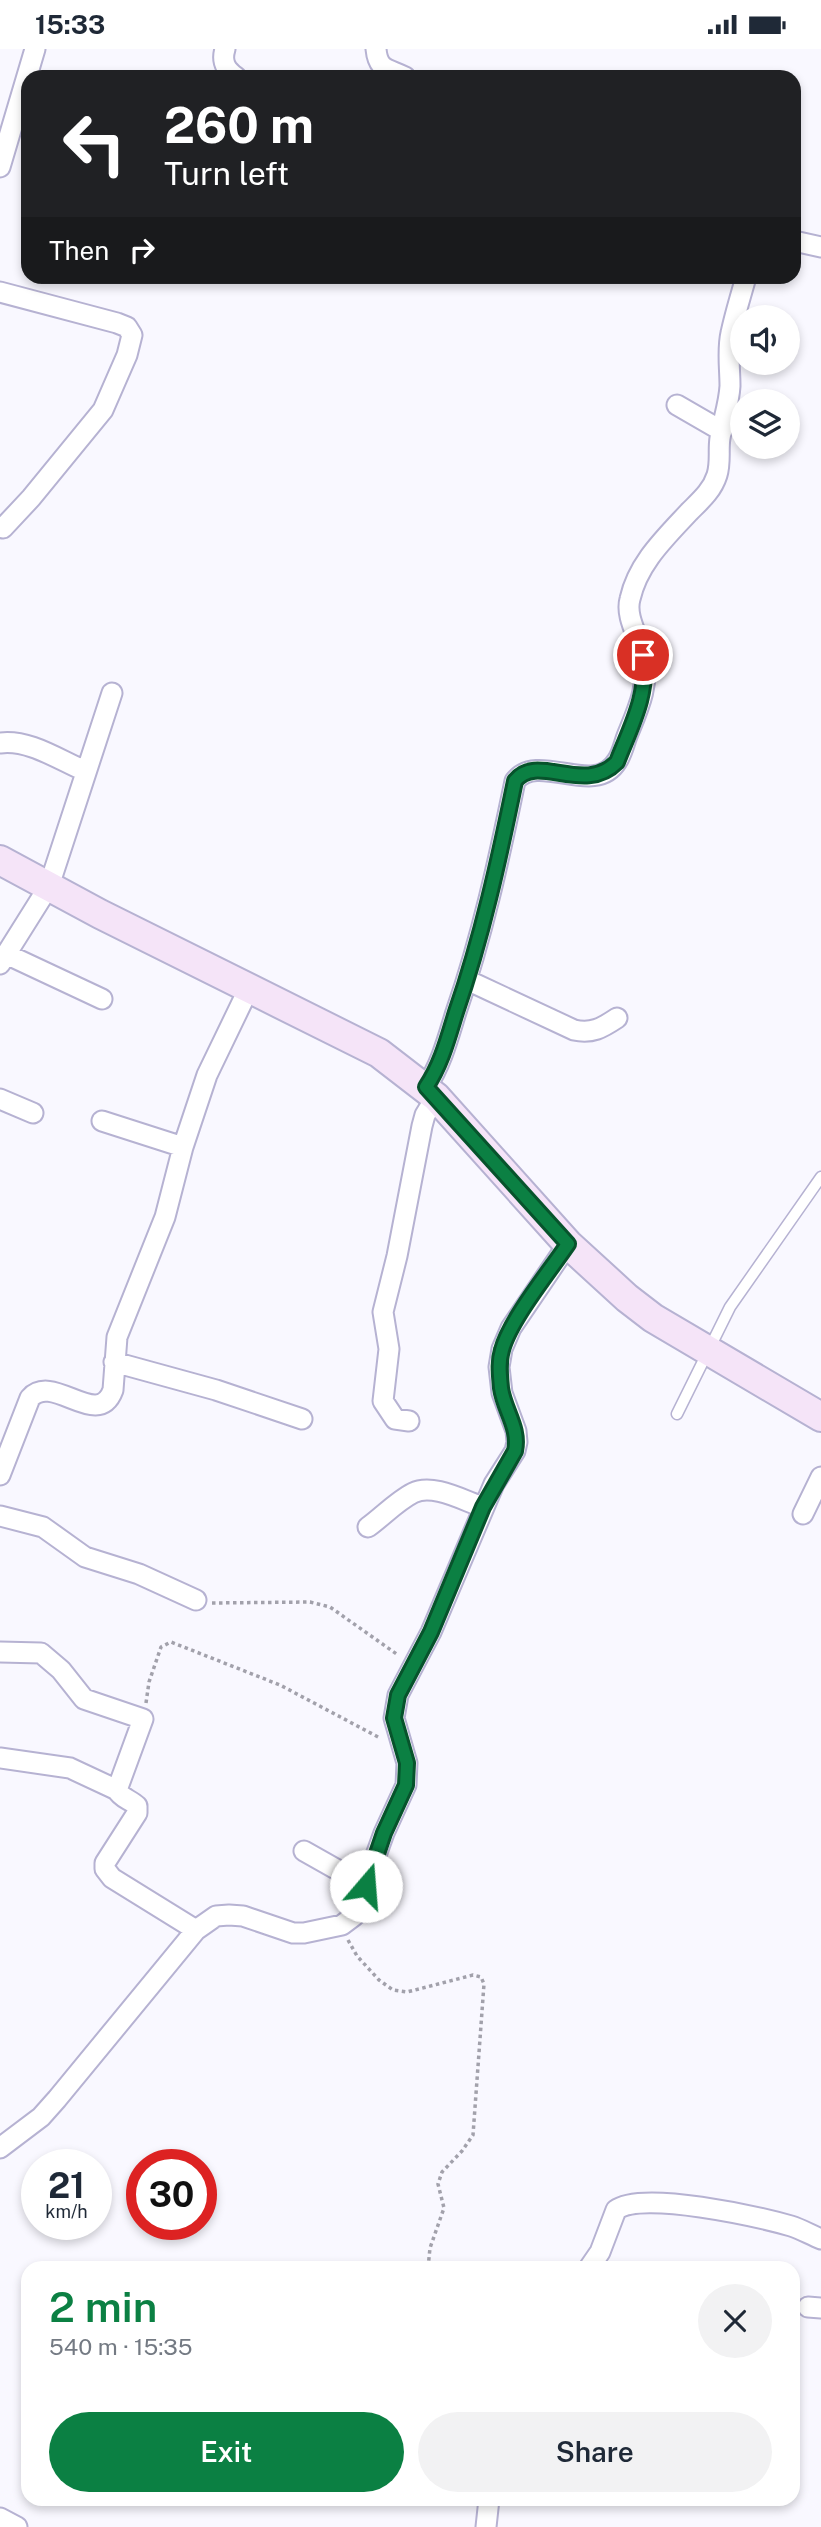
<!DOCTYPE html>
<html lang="en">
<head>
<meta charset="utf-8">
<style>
	:root { --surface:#fff; --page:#f2f2f3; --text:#1f2937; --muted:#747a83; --accent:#0b8043 }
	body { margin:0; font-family:"Public Sans",sans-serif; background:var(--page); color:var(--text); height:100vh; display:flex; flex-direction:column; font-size:26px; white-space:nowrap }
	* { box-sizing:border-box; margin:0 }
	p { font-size:23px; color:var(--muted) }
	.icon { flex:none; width:38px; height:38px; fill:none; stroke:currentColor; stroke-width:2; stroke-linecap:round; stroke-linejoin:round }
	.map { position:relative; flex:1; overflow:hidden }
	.sheet { position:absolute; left:21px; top:2212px; width:779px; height:245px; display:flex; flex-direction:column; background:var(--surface); border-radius:21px; box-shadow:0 4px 10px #0003 }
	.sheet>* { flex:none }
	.hud { position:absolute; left:21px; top:21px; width:780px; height:214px; border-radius:21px; box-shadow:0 4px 10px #0003; background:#202124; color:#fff; overflow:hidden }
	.controls { position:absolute; left:730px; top:256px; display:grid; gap:14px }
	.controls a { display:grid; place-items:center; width:70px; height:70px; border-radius:50%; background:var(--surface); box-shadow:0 4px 10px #0003; font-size:35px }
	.speed { position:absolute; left:21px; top:2100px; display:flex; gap:14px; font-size:35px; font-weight:700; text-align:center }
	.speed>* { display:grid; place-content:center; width:91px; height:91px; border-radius:50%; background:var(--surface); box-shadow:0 4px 10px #0003; line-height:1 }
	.speed small { font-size:18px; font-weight:400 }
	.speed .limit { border:10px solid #d22; background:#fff; color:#111 }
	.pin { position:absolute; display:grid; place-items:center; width:60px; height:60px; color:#fff; margin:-30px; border:4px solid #fff; border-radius:50%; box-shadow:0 2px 7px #0007 }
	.me { position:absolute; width:77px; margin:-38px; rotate:18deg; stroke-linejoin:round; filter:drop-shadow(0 0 5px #0008) }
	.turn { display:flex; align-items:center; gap:24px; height:147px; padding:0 28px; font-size:32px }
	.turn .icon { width:91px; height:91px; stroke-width:2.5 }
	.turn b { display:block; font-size:49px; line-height:60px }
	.then { display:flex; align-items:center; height:66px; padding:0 28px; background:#0003; gap:14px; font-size:26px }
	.round { display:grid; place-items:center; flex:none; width:74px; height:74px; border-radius:37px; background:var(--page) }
	.headline { display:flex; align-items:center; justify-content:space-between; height:119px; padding:0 28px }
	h1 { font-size:42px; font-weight:600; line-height:52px; color:var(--accent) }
	.primary-button { display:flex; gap:14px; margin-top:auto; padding:14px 28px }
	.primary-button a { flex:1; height:80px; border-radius:42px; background:var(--accent); color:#fff; font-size:28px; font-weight:600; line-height:80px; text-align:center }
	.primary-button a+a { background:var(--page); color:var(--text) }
	.status { display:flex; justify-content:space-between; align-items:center; height:49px; padding:0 35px; background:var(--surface); direction:ltr }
	.status svg { height:19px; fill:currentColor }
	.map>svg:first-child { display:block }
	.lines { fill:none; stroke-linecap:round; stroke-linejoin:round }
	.lane-casing { stroke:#b6b2d2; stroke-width:13 }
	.street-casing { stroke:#b6b2d2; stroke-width:23 }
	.secondary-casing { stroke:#b6b2d2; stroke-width:32 }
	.path { stroke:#a2a1ab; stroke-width:3.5; stroke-dasharray:3.5 3.5; stroke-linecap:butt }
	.lane { stroke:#fff; stroke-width:10 }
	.street { stroke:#fff; stroke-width:19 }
	.secondary { stroke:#f5e4f8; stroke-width:28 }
	.route-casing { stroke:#07532c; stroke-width:18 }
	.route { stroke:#0b8043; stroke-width:12 }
</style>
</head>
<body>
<div class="status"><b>15:33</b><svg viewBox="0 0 49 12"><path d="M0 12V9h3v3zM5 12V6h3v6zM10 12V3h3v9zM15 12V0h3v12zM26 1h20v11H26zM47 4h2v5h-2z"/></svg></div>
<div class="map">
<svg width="821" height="2478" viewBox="0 0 821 2478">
	<rect width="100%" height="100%" fill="#f9f8ff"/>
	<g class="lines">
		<defs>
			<path id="lane" d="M 677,1365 L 730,1258 L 821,1128"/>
			<path id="street" d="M 225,0 C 221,13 226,21 236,28
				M 376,0 C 378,22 388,19 405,28
				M 0,118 L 35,0
				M 794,192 L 821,198
				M 0,243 L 117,274 L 127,278 L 132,286 L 127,306 L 103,361 L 31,449 L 3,479
				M 677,356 L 722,382
				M 0,694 C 29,690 59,711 85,722
				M 6,905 L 102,950
				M 0,915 L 49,837 L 112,644
				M 467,931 L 574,981 C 592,985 602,979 617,969
				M 426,1038 C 441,1016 448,989 456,963 C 482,888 499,810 515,732 C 538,702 595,749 617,712 C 622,705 624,695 627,687 C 638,660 650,635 643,606 C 639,588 625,568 630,550 C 638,514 665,489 689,463 C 700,452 712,442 717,426 C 721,413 718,401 720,389 C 723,371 729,355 730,337 C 730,319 727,301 731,284 C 735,265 741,246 746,228
				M 0,1050 L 33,1064
				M 102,1072 L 183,1098
				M 114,1313 L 216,1341 L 302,1370
				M 409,1372 L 395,1370 L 383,1352 L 389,1300 L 383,1263 L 397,1207 L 422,1077 L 425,1066 L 436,1048
				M 0,1426 L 30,1349 C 53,1323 98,1382 113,1341 L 117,1288 L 165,1168 L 183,1098 L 207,1026 L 249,939
				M 803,1465 L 821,1428
				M 0,1467 L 43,1478 L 85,1508 L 139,1525 L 196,1551
				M 368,1478 C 382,1468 397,1452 413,1444 C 433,1434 464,1452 483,1458
				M 0,1603 L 41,1604 L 61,1621 L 84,1650 L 143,1670 L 117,1741
				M 0,1709 L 70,1719 L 117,1741 C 121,1749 131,1751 137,1757 L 137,1764 L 105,1814 L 105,1820 L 112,1829 L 196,1881
				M 304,1802 L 366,1837
				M 0,2099 L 41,2068 L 57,2050 L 196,1881 L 216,1867 L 229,1866 L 243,1867 L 293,1884 L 304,1884 L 342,1876 L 354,1867 L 384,1784 L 406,1736 L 407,1714 L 394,1669 L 398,1646 L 431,1583 L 494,1435 L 515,1402 L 517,1393 L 516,1382 L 502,1344 L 499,1318 L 502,1300 L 511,1279 L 568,1195
				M 589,2219 L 600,2203 L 616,2161 C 641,2141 759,2168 791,2177 C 801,2180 811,2186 821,2190
				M 808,2258 L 821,2259
				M 0,2469 L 17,2478
				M 486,2478 L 489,2450"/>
			<path id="secondary" d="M 0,811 L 100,865 L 379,1004 L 436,1048 L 568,1195 L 627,1249 L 653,1269 L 821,1368"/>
		</defs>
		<use href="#lane" class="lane-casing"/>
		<use href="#street" class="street-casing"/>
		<use href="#secondary" class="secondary-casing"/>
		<path class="path" d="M 212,1554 L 310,1553 L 330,1558 L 398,1606
			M 146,1654 L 149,1633 L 161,1598 L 171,1593 L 280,1636 L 380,1689
			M 348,1891 L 357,1907 L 379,1931 L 393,1941 L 407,1943 L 473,1926 L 481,1928 L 484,1935 L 473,2086 L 462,2102 L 442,2123 L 438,2135 L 444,2159 L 430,2199 L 428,2219"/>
		<use href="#lane" class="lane"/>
		<use href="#street" class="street"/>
		<use href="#secondary" class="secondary"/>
	</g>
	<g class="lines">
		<defs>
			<path id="route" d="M 366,1837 L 384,1784 L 406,1736 L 407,1714 L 394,1669 L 398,1646 L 431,1583 L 483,1458 L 515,1402 C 520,1379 504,1361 501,1339 C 500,1326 498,1314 502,1301 C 510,1271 549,1223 568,1195 L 426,1038 C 441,1016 448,989 456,963 C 482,888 499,810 515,732 C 537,703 584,747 617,713 C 631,677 649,645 643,606"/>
		</defs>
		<use href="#route" class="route-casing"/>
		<use href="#route" class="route"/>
	</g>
</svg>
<div class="controls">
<a><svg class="icon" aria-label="sound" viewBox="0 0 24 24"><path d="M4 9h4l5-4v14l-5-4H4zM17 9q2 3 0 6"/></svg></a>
<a><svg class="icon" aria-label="layers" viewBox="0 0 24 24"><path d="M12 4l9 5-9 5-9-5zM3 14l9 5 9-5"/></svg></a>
</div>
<div class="speed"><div>21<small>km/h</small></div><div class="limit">30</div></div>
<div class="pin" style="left:643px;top:606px;background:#d93025"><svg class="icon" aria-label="arrive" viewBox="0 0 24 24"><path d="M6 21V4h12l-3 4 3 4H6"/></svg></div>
<svg class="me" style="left:366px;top:1837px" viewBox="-20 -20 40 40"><circle r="19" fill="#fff"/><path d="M0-13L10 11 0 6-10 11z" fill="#0b8043"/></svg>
<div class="hud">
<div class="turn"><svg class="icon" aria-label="left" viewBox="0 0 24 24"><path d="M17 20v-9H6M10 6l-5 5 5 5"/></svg><div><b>260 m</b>Turn left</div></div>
<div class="then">Then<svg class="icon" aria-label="right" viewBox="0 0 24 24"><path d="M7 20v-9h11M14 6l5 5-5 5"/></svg></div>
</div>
<section class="sheet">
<div class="headline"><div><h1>2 min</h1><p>540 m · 15:35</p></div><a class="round"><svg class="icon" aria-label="close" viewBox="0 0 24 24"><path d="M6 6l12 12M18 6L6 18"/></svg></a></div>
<div class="primary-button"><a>Exit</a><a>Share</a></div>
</section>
</div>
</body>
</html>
